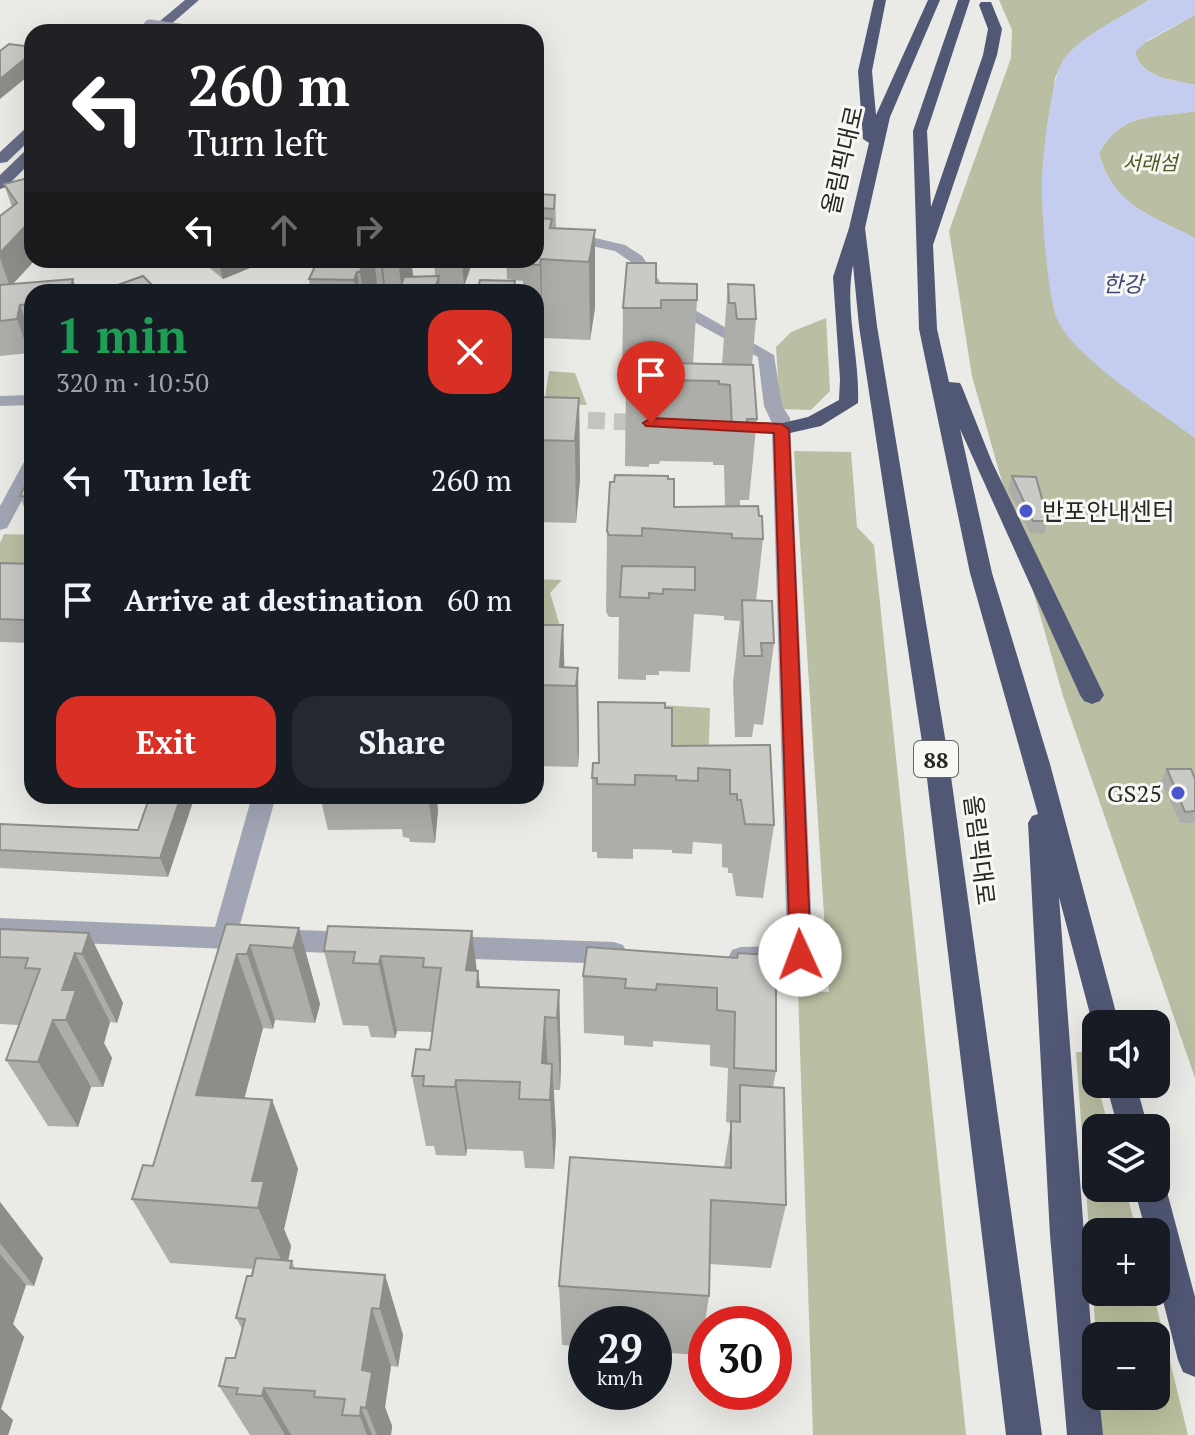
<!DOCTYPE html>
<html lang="en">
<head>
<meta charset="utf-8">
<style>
	:root { --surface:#171b24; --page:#242831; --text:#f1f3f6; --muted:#9ea1a6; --accent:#d93025 }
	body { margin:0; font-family:"PT Serif","Noto Sans KR",serif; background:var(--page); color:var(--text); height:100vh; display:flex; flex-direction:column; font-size:30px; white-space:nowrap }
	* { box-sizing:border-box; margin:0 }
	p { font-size:26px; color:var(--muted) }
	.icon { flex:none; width:44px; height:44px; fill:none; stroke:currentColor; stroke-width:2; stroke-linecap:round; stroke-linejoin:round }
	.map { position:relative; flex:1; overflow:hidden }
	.details { position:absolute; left:24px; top:284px; width:520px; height:520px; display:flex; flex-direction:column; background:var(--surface); border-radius:24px; box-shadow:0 8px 32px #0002 }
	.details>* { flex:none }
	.top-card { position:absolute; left:24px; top:24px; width:520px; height:244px; border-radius:24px; box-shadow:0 8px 32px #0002; background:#202124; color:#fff; overflow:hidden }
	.fabs { position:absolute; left:1082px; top:1010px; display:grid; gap:16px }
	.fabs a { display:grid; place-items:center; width:88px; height:88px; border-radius:16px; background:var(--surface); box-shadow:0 8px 32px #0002; font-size:40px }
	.speed { position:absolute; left:568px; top:1306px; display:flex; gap:16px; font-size:40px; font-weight:700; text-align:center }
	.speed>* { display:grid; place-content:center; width:104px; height:104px; border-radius:50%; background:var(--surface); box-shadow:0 8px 32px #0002; line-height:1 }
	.speed small { font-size:20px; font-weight:400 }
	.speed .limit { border:12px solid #d22; background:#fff; color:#111 }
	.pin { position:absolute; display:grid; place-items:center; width:68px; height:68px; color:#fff; margin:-82px -34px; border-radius:50% 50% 50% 0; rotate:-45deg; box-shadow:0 0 8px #0007 }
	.pin .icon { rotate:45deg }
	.me { position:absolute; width:88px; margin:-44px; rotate:358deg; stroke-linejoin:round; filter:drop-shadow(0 0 6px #0008) }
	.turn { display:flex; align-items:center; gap:28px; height:168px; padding:0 32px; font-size:36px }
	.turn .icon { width:104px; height:104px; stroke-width:2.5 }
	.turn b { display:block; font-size:56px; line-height:68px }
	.lanes { display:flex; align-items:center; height:76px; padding:0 32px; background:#0003; justify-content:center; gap:40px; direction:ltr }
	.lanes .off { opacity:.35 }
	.round { display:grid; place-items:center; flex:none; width:84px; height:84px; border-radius:24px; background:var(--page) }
	.head { display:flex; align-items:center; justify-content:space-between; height:136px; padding:0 32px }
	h1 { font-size:48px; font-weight:700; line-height:60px; color:#1e9e55 }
	.action { display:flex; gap:16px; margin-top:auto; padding:16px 32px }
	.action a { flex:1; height:92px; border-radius:24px; background:var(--accent); color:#fff; font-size:32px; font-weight:700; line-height:92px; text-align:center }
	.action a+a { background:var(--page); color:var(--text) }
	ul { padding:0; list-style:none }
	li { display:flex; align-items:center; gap:24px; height:120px; padding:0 32px }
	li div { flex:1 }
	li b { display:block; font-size:30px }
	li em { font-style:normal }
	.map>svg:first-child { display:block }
	.green { fill:#babea2 }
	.forest { fill:#bac09d }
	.water { fill:#c4cdef }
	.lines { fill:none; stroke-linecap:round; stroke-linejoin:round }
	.minor-tunnel { stroke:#c3c4bf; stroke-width:17; stroke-dasharray:17 9; stroke-linecap:butt }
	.minor { fill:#a2a5b4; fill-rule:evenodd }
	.major { fill:#666c86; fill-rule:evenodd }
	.highway { fill:#515875; fill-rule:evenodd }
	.minor-bridge { stroke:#a2a5b4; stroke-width:13 }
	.wall { fill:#adaea9 }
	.shaded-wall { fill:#8d8d8a }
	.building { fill:#c9cac5; stroke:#8d8d8a; stroke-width:2 }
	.route { fill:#d93025; stroke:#8d1f18; stroke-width:2 }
	.poi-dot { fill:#4a56cb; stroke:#f7f8f3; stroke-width:3 }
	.labels { text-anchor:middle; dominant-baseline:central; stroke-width:6; stroke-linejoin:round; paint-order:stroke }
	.far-park-label { font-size:20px; font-style:italic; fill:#525820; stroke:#f7f8f3 }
	.far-water-label { font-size:22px; font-style:italic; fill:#3d4674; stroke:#f7f8f3 }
	.shield { fill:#f7f8f3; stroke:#656663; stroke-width:2 }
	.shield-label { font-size:22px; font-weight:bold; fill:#272725 }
	.street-label { font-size:24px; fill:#272725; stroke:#f7f8f3 }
	.poi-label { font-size:24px; fill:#272725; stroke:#f7f8f3; text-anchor:start }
</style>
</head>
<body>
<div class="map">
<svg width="1195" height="1435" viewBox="0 0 1195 1435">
	<rect width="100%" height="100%" fill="#eaebe6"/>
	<path class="green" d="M 999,0 L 1149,0 L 1080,43 L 1064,59 L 1055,78 L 1042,185 L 1121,383 L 1195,438 L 1195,1078 L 1063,696 L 972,376 L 949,231 L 1011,58 L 1012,30 Z
		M 1195,15 L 1195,85 C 1173,80 1141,78 1135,52 L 1141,45 Z
		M 1195,111 L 1195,238 C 1151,215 1113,206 1099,153 C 1124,110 1153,119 1195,111 Z
		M 826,318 L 830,391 L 811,410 L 780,409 L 776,347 L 791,332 Z
		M 549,371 L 575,373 L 587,405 L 544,405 Z
		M 794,451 L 851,452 L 857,527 L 874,545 L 966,1435 L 813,1435 L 798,991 L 829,992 Z
		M 4,534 L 32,535 L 32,586 L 0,585 L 0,543 Z
		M 536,579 L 562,580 L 550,593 L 560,626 L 536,625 Z
		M 611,702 L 710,708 L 708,770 L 671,768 Z
		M 1076,1052 L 1089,1052 L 1109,1128 L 1096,1128 L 1096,1188 L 1125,1188 L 1137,1232 L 1096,1232 L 1096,1272 L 1092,1272 Z"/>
	<path class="forest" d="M 1092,1272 L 1096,1272 L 1096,1292 L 1153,1292 L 1188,1435 L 1102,1435 L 1099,1396 L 1156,1396 L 1156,1336 L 1096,1336 L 1096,1342 Z"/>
	<path class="water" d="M 1149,0 L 1195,0 L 1195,15 L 1148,40 L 1135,52 C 1141,79 1173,79 1195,85 L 1195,111 C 1154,119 1123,110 1099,153 C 1113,206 1151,215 1195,238 L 1195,438 C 1160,412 1073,357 1057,319 C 1048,298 1041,209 1042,185 C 1042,160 1051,77 1064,59 C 1080,36 1125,15 1149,0 Z"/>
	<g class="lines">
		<path class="minor-tunnel" d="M 536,418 L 651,423"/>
		<path class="minor" d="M 536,224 L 625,245 L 642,256 L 670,296 L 774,355 L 782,406 L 790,418 L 813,955 L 809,963 C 787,971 755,974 732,966 L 728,958 L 732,950 L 741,947 L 787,946 L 772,434 L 726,431 L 717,426 L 726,421 L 772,423 L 764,406 L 758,357 L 658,302 L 631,262 L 615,251 L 536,234 Z
			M 32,395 L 32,405 L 0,406 L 0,396 Z
			M 32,458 L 32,482 L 7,528 L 0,530 L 0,506 L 25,460 Z
			M 252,796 L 276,796 L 239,928 L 355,932 L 364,935 L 368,943 L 364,951 L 355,954 L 0,940 L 0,918 L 215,927 Z
			M 445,936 L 614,942 L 623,945 L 627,953 L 623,961 L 614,964 L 445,958 L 436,955 L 432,947 L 436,939 Z"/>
		<path class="major" d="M 185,0 L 199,0 L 162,32 L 147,32 Z
			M 32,126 L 32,138 L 7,162 L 0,163 L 0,152 L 27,127 Z
			M 32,147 L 32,161 L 6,187 L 0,189 L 0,175 L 27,149 Z"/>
		<path class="highway" d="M 874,0 L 886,0 L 872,71 L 876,115 L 928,0 L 940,0 L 890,117 L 865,228 L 877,326 L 949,762 L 1042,1435 L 1006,1435 L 925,762 L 859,326 L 853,265 C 844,310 860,357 858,403 L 821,426 L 781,435 L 771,429 L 774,425 L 808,417 L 839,400 L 840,379 L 833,277 L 849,228 L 869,143 L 863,139 L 858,71 Z
			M 958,0 L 970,0 L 927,131 L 931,207 L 983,55 L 988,29 L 979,5 L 981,2 L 991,2 L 1002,29 L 997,55 L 933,245 L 937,329 L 949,382 L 960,383 L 962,387 L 992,462 L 1104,695 L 1100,701 L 1092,704 L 1084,701 L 1080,695 L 960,429 L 992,573 L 1050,764 L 1119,1024 L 1096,1024 L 1095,1033 L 1059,897 L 1096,1396 L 1099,1396 L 1103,1435 L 1067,1435 L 1050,1235 L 1028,823 L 1032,816 L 1038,814 L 970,573 L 919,329 L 913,131 Z
			M 1106,1084 L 1136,1084 L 1148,1128 L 1118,1128 Z
			M 1156,1175 L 1161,1177 L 1166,1188 L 1195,1297 L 1195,1377 L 1183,1372 L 1178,1360 L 1156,1273 L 1156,1232 L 1146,1232 L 1134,1188 L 1156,1188 Z"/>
		<path class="minor-bridge" d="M 150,26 L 186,31"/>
	</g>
	<path class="wall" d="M 32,177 L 32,260 L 35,260 L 13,284 L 32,292 L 32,339 L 29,353 L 0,356 L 0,216 L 12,207 L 4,184 Z
		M 536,194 L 555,195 L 556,228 L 595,230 L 595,308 L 590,340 L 543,338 L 542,344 L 536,344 L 536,292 L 523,292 L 523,281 L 507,279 L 506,260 L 536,260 Z
		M 200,260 L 248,260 L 250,268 L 223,279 Z
		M 318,260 L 411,260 L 413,277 L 435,276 L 434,260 L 473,260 L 473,261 L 464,286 L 440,285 L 440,292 L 311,292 L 309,279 Z
		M 656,283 L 697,300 L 693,364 L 722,364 L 728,284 L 756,319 L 752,365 L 757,419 L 749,500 L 740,500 L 740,507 L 759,516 L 763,539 L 756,601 L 774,643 L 763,725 L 754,724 L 752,737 L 735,737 L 733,682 L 740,621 L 724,620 L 724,616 L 694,614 L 690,672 L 659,671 L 659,675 L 646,675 L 646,680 L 618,679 L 619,617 L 609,617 L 606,612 L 607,531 L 674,507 L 725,507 L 724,465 L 713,465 L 713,462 L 660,461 L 659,464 L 649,464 L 649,467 L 625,466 L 626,388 L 622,388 L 623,308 Z
		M 536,397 L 579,398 L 580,479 L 576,523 L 536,522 Z
		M 32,471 L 32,515 L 27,515 L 20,496 Z
		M 1012,476 L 1048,521 L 1044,534 L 1030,533 L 1008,489 Z
		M 0,563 L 32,564 L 32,643 L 0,642 Z
		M 536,625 L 563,625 L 564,668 L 578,668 L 579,749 L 578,767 L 536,766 Z
		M 598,702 L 665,708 L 672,746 L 770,745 L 774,825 L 763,898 L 736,896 L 732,873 L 728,873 L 728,868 L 722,867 L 722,844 L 693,842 L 692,854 L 672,853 L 672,850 L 633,849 L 633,859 L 597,858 L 597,852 L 592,852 L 592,778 L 598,763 Z
		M 1167,769 L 1195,779 L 1195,823 L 1180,823 L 1161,781 Z
		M 150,796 L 168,877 L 0,868 L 0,824 L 138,830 Z
		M 320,796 L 436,796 L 438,810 L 435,843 L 410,842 L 409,838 L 403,837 L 402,829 L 328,830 Z
		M 226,924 L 299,928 L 320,1004 L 315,1023 L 275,1020 L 273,1029 L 263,1028 L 244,1099 L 272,1100 L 298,1169 L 284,1229 L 291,1246 L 288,1261 L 292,1261 L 295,1269 L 385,1275 L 403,1335 L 398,1367 L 391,1366 L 385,1407 L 392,1426 L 391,1435 L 250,1435 L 219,1386 L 235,1358 L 242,1329 L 236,1318 L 253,1269 L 170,1263 L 132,1199 L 153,1166 Z
		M 0,929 L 89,933 L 123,1003 L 117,1023 L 110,1022 L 104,1043 L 112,1058 L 103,1087 L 91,1087 L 78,1127 L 48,1126 L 6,1060 L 19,1025 L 0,1024 Z
		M 472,931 L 476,971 L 478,971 L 480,987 L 559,990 L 561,1063 L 560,1090 L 554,1090 L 556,1134 L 554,1169 L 525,1168 L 523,1151 L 467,1149 L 466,1156 L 436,1155 L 434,1146 L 426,1146 L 412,1076 L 430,1050 L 432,1032 L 397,1031 L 395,1038 L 371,1037 L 368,1026 L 343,1025 L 324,951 Z
		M 737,958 L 776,1071 L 773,1087 L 786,1205 L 771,1268 L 710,1264 L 709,1296 L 700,1355 L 654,1352 L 654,1324 L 586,1324 L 586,1347 L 562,1345 L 559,1286 L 724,1167 L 731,1123 L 726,1122 L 728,1068 L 710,1066 L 710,1045 L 653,1041 L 653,1047 L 624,1045 L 624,1036 L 584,1033 L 583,976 Z
		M 0,1202 L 43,1258 L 34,1286 L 26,1285 L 13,1324 L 24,1337 L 1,1409 L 13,1420 L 8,1435 L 0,1435 Z"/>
	<path class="shaded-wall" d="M 32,53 L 32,73 L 0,99 L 0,79 Z
		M 540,208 L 543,338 L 542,344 L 540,265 Z
		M 32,219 L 32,260 L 35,260 L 10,287 L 0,258 L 0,253 Z
		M 595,230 L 595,308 L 590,340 L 589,262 Z
		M 218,260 L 248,260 L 250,268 L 223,279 Z
		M 364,260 L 374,260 L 378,292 L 363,292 L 360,272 Z
		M 380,260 L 382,260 L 386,292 L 384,292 Z
		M 398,260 L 411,260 L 414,282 L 402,292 Z
		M 462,260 L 473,260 L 464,286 Z
		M 357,272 L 360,292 L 356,292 L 354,280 Z
		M 439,276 L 440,292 L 434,292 Z
		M 73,279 L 77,292 L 70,292 Z
		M 20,305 L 32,339 L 29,353 L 17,319 Z
		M 579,398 L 580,479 L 576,523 L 575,441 Z
		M 32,608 L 32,634 L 26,620 Z
		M 563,625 L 565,686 L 560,667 Z
		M 578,668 L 579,749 L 578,767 L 576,686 Z
		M 181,796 L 195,796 L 168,877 L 160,858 Z
		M 428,796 L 436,796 L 438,810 L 435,843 Z
		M 299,928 L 320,1004 L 315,1023 L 293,948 Z
		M 472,931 L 478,980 L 478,971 L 487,1045 L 466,970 Z
		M 89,933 L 123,1003 L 117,1023 L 82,954 Z
		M 250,945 L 275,1020 L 273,1029 L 247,954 Z
		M 75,953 L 110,1022 L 104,1043 L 112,1058 L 103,1087 L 66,1020 L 62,990 Z
		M 237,954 L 263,1028 L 227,1164 L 196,1095 Z
		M 381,956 L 397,1031 L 395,1038 L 379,964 Z
		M 559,990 L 561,1063 L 560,1090 L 557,1018 Z
		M 545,1017 L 549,1089 L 542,1063 Z
		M 53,1020 L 91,1087 L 78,1127 L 38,1062 Z
		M 552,1064 L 556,1134 L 554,1169 L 550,1100 Z
		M 456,1080 L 467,1149 L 466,1156 L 455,1087 Z
		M 272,1100 L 298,1169 L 284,1229 L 291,1246 L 286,1271 L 258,1208 L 252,1181 Z
		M 0,1202 L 43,1258 L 34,1286 L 0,1243 Z
		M 0,1254 L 26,1285 L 13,1324 L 24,1337 L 1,1409 L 13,1420 L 8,1435 L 0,1435 Z
		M 385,1275 L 403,1335 L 398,1367 L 380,1309 Z
		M 372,1308 L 391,1366 L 385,1407 L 392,1426 L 391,1435 L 377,1435 L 366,1408 L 362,1370 Z
		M 264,1388 L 291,1435 L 285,1435 L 262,1396 Z
		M 361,1407 L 372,1435 L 367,1435 L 360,1416 Z"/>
	<path class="building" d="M 9,44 L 32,47 L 32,53 L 0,79 L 0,51 Z
		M 32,177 L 32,219 L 0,253 L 0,216 L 17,203 L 4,184 Z
		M 536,194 L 555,195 L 554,209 L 540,208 L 539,211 L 536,211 Z
		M 536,218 L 552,219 L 550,228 L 595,230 L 589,262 L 541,259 L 540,265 L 522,264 L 523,260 L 536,260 Z
		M 318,260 L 364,260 L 360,272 L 357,272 L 354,280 L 309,279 Z
		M 627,263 L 656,263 L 656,283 L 697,284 L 697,300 L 661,300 L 661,308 L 623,308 Z
		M 143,276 L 159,292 L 101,291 Z
		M 439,276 L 434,292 L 399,292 L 404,277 Z
		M 73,279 L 70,292 L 32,292 L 32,304 L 20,305 L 17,319 L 0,321 L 0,285 Z
		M 480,280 L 515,281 L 513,292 L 477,292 Z
		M 728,284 L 754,285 L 756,319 L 737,319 L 735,303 L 729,303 Z
		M 628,362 L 753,365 L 757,419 L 747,419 L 747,428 L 732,428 L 730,385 L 719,384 L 719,381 L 663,380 L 663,383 L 651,383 L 651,386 L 626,385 Z
		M 536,397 L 579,398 L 575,441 L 536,440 Z
		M 32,471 L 32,497 L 20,496 Z
		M 615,475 L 668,476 L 668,479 L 674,479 L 674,507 L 758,506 L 759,516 L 762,516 L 763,539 L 732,538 L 732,534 L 642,528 L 642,536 L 609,535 L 607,531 L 610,482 L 614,482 Z
		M 1012,476 L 1036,477 L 1048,521 L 1033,521 Z
		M 0,563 L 32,564 L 32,608 L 26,620 L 0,619 Z
		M 622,566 L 695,567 L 695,590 L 663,589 L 663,594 L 649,593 L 649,598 L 620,597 Z
		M 742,600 L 772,601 L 774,643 L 761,643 L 762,656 L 744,656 Z
		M 536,625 L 563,625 L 560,667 L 578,668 L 576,686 L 536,685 Z
		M 598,702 L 665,703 L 665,708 L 672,708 L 672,746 L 770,745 L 774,825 L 745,824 L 741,800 L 737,800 L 737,794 L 730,794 L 730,770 L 698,768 L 698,781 L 676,780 L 676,776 L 635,775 L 635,785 L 597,784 L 597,778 L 592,778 L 593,763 L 599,763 Z
		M 1167,769 L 1191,769 L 1195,779 L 1195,811 L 1185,812 Z
		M 150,796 L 181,796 L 160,858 L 0,850 L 0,824 L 138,830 Z
		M 226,924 L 299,928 L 293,948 L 250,945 L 247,954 L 237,954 L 196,1095 L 272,1100 L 252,1181 L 264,1181 L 258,1208 L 132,1199 L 143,1165 L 153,1166 Z
		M 328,926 L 472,931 L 466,970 L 478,971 L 477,987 L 559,990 L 557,1018 L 545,1017 L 542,1063 L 552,1064 L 550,1100 L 519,1099 L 520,1082 L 456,1080 L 455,1087 L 423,1086 L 424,1076 L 412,1076 L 416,1049 L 430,1050 L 441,968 L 423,967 L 424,958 L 381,956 L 379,964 L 353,963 L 355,952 L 324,951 Z
		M 0,929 L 89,933 L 82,954 L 75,953 L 62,990 L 76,990 L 66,1020 L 53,1020 L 38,1062 L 6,1060 L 40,969 L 25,968 L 28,958 L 0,957 Z
		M 587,947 L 737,958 L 738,953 L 769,955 L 769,962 L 776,962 L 776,1071 L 734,1068 L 735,1012 L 717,1010 L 717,988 L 657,984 L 656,990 L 625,988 L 626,979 L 583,976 Z
		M 740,1085 L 784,1088 L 786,1205 L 711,1200 L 709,1296 L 559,1286 L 570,1157 L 731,1168 L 731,1121 L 740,1122 Z
		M 256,1258 L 292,1261 L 290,1268 L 385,1275 L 380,1309 L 372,1308 L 362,1370 L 372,1372 L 366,1408 L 361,1407 L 360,1416 L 342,1415 L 345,1399 L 314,1397 L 315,1391 L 264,1388 L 262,1396 L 236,1394 L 238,1388 L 219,1386 L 226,1358 L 235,1358 L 245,1319 L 236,1318 L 247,1276 L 252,1276 Z"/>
	<path class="route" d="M 651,418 L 781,424 L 789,429 L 811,955 L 808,961 L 800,964 L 793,961 L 790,955 L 774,433 L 646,426 L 643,423 Z"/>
	<g class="poi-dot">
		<circle cx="1026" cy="511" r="8"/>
		<circle cx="1178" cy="793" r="8"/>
	</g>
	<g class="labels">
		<g class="far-park-label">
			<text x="1150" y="162">서래섬</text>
		</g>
		<g class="far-water-label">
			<text x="1123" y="283">한강</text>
		</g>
		<rect class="shield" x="914" y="741" width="44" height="36" rx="6"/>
		<g class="shield-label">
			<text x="936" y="759">88</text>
		</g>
		<g class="street-label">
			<text transform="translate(842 160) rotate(-77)">올림픽대로</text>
			<text transform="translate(980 850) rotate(83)">올림픽대로</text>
		</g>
		<g class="poi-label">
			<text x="1042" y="511">반포안내센터</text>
			<text x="1162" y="793" text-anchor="end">GS25</text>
		</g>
	</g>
</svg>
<div class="fabs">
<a><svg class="icon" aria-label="sound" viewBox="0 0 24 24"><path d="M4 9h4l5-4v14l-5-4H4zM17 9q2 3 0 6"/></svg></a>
<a><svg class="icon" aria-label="layers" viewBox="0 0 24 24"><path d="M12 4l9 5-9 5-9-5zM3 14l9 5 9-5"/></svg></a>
<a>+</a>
<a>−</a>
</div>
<div class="speed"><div>29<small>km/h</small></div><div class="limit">30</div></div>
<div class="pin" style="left:651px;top:423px;background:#d93025"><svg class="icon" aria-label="arrive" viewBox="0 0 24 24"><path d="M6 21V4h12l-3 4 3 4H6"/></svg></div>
<svg class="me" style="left:800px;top:955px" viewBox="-20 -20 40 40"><circle r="19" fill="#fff"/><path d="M0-13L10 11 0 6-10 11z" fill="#d93025"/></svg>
<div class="top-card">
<div class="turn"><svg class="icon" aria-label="left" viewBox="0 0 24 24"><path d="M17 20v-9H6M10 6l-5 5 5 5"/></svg><div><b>260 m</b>Turn left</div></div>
<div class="lanes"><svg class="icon" aria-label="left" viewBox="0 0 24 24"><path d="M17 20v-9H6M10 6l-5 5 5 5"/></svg><svg class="icon off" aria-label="ahead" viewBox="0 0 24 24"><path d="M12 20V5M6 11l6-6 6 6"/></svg><svg class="icon off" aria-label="right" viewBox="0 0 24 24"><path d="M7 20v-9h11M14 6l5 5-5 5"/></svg></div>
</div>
<section class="details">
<div class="head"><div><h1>1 min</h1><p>320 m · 10:50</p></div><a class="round" style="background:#d93025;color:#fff"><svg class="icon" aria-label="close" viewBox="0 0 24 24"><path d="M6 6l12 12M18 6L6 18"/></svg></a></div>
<ul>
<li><svg class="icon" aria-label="left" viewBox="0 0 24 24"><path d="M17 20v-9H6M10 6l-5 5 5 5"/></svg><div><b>Turn left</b></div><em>260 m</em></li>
<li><svg class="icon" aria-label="arrive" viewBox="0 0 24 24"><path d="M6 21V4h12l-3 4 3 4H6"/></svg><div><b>Arrive at destination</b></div><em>60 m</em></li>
</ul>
<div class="action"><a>Exit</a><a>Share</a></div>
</section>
</div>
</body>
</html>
